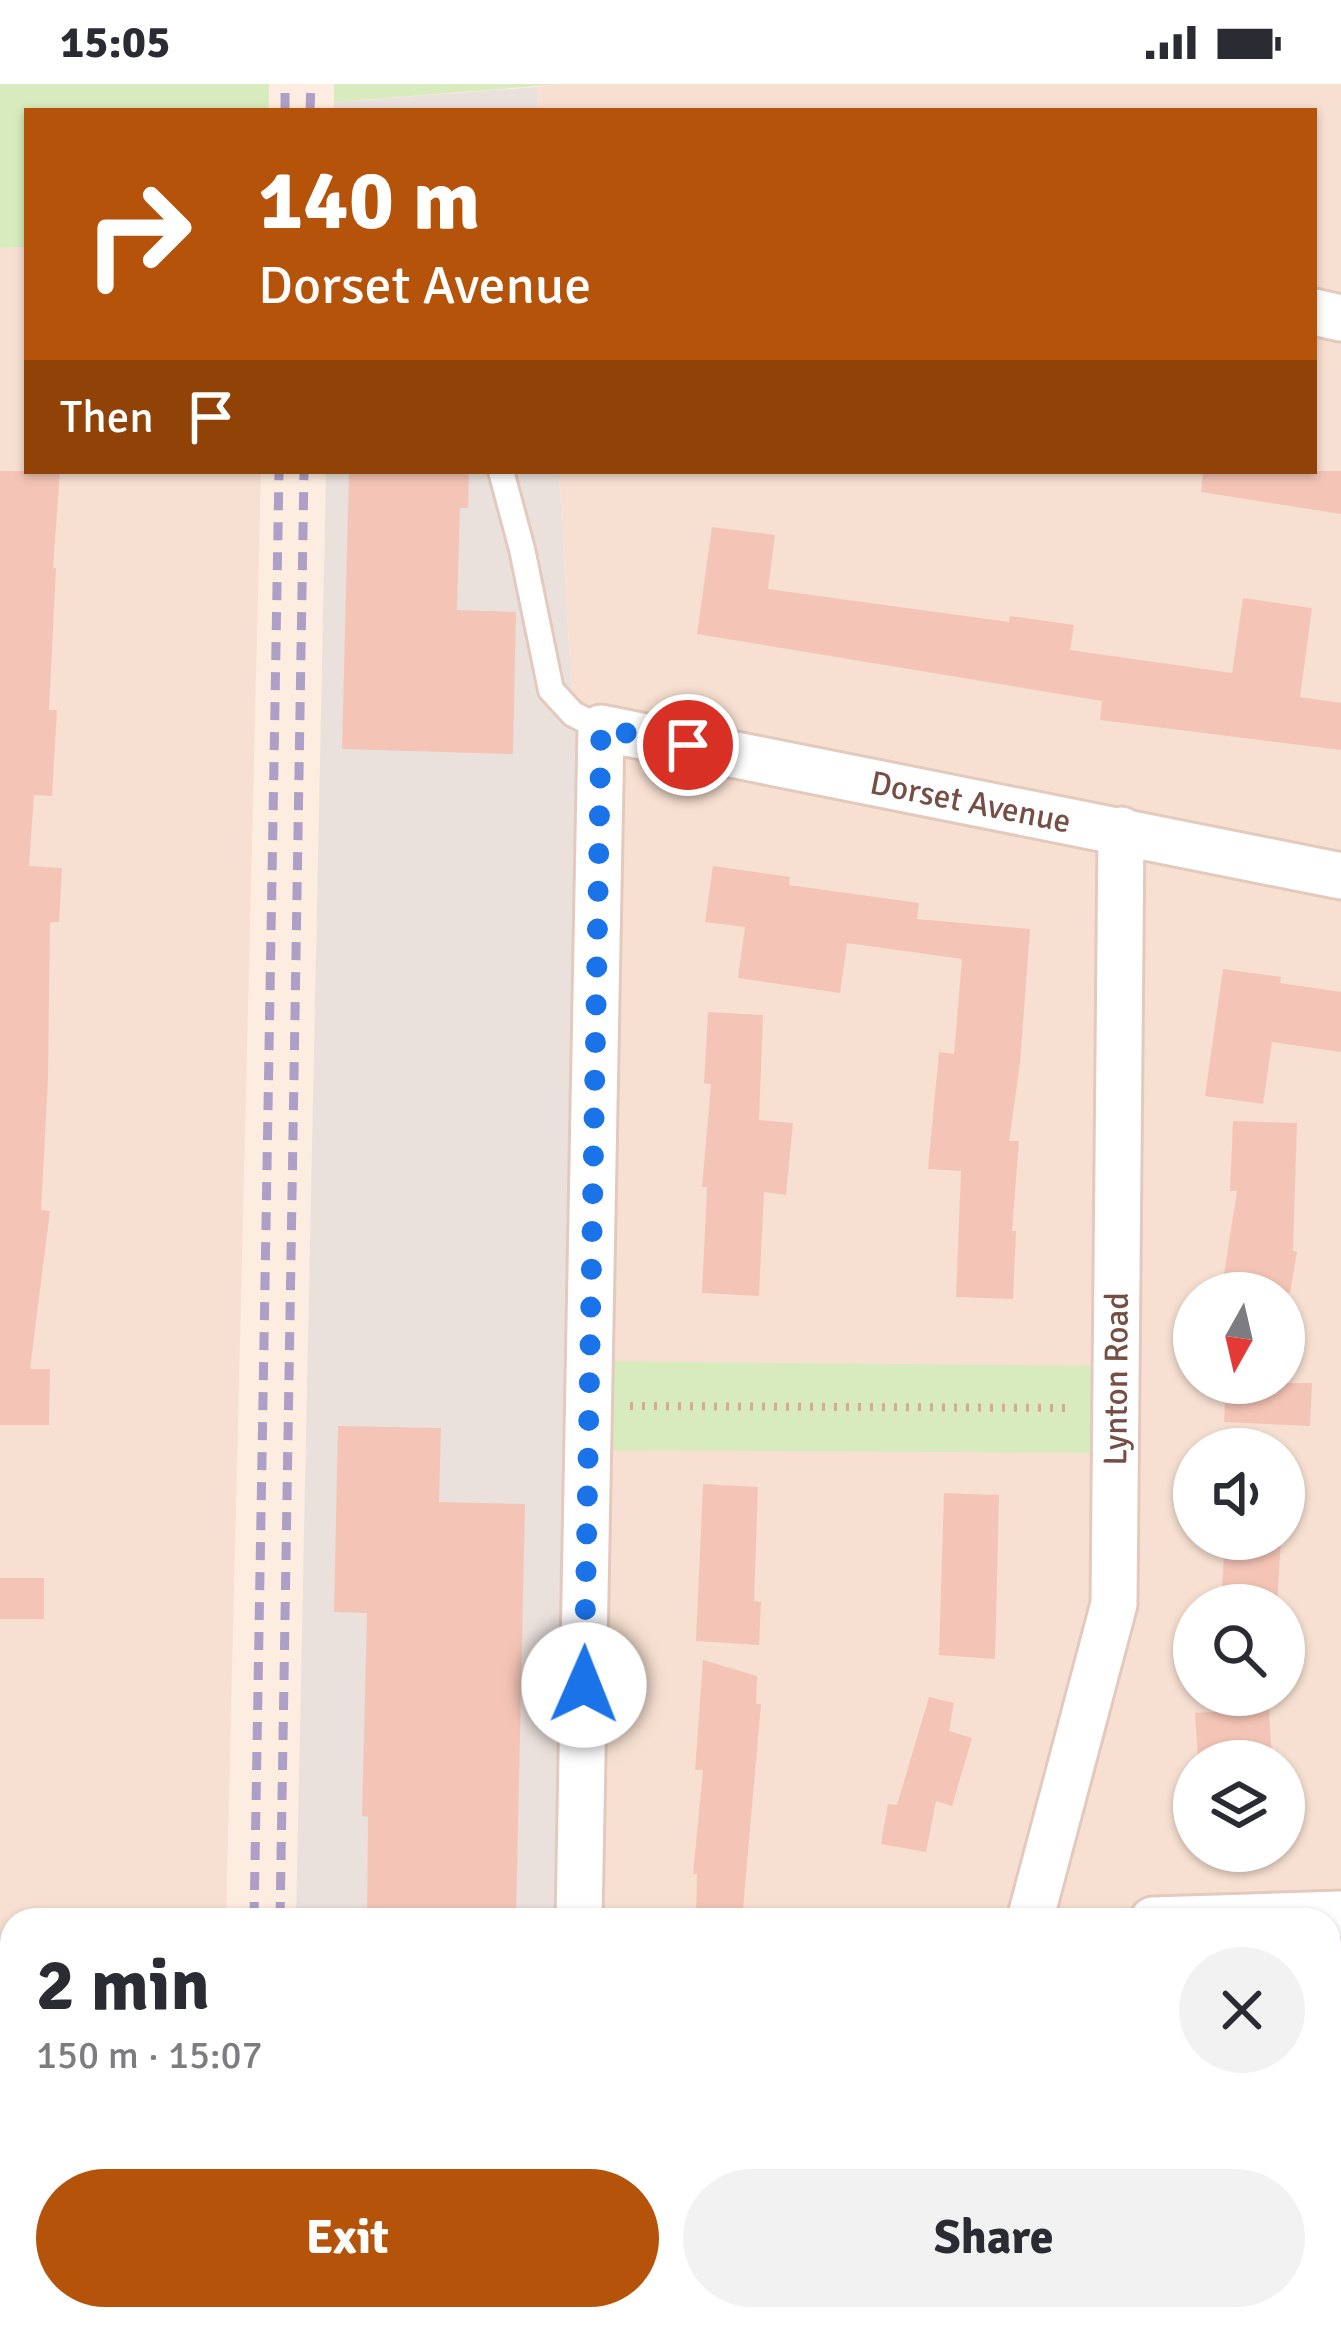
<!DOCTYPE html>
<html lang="en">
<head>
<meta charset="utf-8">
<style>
	:root { --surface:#fff; --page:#f2f2f3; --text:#2b2b33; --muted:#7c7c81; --accent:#b45309 }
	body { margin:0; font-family:Signika,sans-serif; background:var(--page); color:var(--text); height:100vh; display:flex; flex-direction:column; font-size:45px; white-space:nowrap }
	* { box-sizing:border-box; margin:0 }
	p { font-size:39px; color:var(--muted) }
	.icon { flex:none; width:66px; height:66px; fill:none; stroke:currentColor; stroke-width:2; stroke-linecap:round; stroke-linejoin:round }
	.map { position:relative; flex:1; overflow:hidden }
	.side { position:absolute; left:0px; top:1824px; width:1341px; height:423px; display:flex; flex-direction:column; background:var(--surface); border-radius:36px 36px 0 0; box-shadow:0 3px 9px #0004 }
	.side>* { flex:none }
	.top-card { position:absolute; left:24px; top:24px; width:1293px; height:366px; border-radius:0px; box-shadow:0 3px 9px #0004; background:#b45309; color:#fff; overflow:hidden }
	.needle { width:78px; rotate:188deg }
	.buttons { position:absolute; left:1173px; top:1188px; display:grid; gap:24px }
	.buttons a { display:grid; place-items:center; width:132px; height:132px; border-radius:50%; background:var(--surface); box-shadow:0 3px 9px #0004; font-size:60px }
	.pin { position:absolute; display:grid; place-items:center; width:102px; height:102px; color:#fff; margin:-51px; border:6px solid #fff; border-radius:50%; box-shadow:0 3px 12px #0007 }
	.me { position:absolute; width:132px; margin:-66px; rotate:1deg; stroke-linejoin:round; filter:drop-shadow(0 0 9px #0008) }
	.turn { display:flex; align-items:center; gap:42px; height:252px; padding:0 36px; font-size:54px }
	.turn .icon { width:156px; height:156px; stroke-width:2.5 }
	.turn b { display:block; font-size:84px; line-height:102px }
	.then { display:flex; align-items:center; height:114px; padding:0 36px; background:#0003; gap:24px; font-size:45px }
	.round { display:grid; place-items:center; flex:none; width:126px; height:126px; border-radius:63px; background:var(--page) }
	.summary { display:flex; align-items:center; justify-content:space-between; height:204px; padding:0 36px }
	h1 { font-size:72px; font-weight:700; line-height:90px }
	.button { display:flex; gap:24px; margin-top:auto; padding:24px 36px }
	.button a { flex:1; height:138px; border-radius:72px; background:var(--accent); color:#fff; font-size:48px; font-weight:700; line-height:138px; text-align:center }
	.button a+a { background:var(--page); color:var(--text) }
	.status { display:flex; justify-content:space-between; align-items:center; height:84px; padding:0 60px; background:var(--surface); direction:ltr }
	.status svg { height:33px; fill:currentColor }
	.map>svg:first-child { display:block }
	.residential { fill:#f7e0d1; fill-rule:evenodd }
	.industrial { fill:#ebe1dc }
	.green { fill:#d8ebbe }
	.building { fill:#f4c5b6 }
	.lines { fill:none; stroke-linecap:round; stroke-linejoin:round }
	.service-casing { stroke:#e3c9be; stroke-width:30 }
	.minor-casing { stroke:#e3c9be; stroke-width:51 }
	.path { stroke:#d8a89a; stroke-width:8; stroke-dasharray:3 9; stroke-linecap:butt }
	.service { stroke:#fff; stroke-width:24 }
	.minor { stroke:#fff; stroke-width:45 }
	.rail { stroke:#ad9fc6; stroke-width:9; stroke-dasharray:18 12; stroke-linecap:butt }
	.route { stroke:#1a73e8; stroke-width:21; stroke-dasharray:0 37.8 }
	.labels { text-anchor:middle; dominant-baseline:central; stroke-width:9; stroke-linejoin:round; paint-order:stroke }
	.street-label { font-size:33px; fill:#754f46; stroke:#fff2e7 }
</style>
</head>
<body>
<div class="status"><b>15:05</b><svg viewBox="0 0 49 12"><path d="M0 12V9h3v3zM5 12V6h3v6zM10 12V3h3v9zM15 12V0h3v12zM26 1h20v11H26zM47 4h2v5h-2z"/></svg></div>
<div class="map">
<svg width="1341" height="2245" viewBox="0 0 1341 2245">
	<rect width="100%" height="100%" fill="#fdede0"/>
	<path class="residential" d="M 563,0 L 1341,0 L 1341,2245 L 575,2245 L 575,2235 L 1329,2235 L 1329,1836 L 582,1836 L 573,630 L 559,387 L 1314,387 L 1314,27 L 538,27 L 537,3 ZM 1194,1209 L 1284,1209 L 1284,1299 L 1194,1299 ZM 1194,1365 L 1284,1365 L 1284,1455 L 1194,1455 ZM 1194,1521 L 1284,1521 L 1284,1611 L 1194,1611 ZM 1194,1677 L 1284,1677 L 1284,1767 L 1194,1767 Z
		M 27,163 L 27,387 L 261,387 L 226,1836 L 12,1836 L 12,2235 L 215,2235 L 215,2245 L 0,2245 L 0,164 Z"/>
	<path class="industrial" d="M 537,3 L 538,27 L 334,27 L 334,18 Z
		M 326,387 L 559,387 L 573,630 L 601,644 L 582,1836 L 296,1836 Z
		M 287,2235 L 575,2235 L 575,2245 L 287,2245 Z"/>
	<path class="green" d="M 0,0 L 269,0 L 269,27 L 27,27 L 27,163 L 0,164 Z
		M 334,0 L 563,0 L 334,18 Z
		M 591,1277 L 1115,1282 L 1114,1369 L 590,1366 Z"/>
	<path class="building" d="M 0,387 L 60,387 L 53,484 L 56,484 L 49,626 L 57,626 L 52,712 L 34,711 L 29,782 L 62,784 L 59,838 L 50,838 L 48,995 L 41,1126 L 50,1127 L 30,1285 L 50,1285 L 49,1341 L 0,1341 Z
		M 349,387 L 469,387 L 468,424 L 460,424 L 457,526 L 516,528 L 513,670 L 342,665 Z
		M 1203,387 L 1341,387 L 1341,430 L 1201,408 Z
		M 712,443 L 775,451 L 768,505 L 1009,538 L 1010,532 L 1074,541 L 1070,566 L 1232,589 L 1243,514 L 1312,524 L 1300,613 L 1341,619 L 1341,666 L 1100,636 L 1102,617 L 697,550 Z
		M 713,782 L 790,793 L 789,801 L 919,819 L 917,835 L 1030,845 L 1020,979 L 1009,1057 L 1019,1057 L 1012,1147 L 1016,1147 L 1013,1215 L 956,1213 L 961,1087 L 928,1085 L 939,968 L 954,970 L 962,875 L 847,859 L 840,909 L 738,894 L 745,843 L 705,838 Z
		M 1223,885 L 1281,893 L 1280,899 L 1341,908 L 1341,968 L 1272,958 L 1263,1020 L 1205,1012 Z
		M 708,928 L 763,931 L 759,1036 L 793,1039 L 786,1111 L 764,1108 L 759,1212 L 702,1209 L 707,1103 L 702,1103 L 711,1000 L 704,999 Z
		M 1233,1037 L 1297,1039 L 1293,1167 L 1297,1168 L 1290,1209 L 1221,1209 L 1237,1107 L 1230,1107 Z
		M 1226,1299 L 1312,1299 L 1310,1342 L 1224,1338 Z
		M 338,1342 L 441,1344 L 439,1418 L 525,1420 L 516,1836 L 367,1836 L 368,1733 L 362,1732 L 367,1529 L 334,1528 Z
		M 703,1400 L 758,1403 L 754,1517 L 761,1518 L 759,1561 L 696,1557 Z
		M 944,1409 L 999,1411 L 995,1575 L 939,1571 Z
		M 1225,1455 L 1281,1455 L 1277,1521 L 1221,1521 Z
		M 0,1494 L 44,1494 L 44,1535 L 0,1535 Z
		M 703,1576 L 757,1592 L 756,1620 L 761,1620 L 742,1836 L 696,1836 L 697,1790 L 693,1790 L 703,1686 L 695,1686 Z
		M 929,1613 L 954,1619 L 949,1647 L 972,1654 L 952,1722 L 936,1717 L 926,1768 L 881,1760 L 888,1720 L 897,1721 Z
		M 1269,1625 L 1272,1677 L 1198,1677 L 1195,1629 Z"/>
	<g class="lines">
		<defs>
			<path id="service" d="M 501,387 L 522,465 L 551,606 L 573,630 L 601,644"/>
			<g id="minor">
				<path d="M 1314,228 L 1341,234"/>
				<path id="s1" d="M 579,1836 L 601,644 L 1341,792"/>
				<path id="s2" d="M 1030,1836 L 1114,1520 L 1121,746"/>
				<path d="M 1153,1836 L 1341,1830"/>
				<path d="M 1236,2235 L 1243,2245"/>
				<path d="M 572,2245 L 572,2235"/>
			</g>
		</defs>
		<use href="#service" class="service-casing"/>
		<use href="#minor" class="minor-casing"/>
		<path class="path" d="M 630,1322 L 1071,1324"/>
		<use href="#service" class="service"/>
		<use href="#minor" class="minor"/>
		<path class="rail" d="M 285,27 L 285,0
			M 310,27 L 311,0
			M 254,1836 L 279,387
			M 280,1836 L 304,387
			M 247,2245 L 247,2235
			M 274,2245 L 274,2235"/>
	</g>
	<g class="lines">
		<path class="route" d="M 584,1601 L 601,644 L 688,661"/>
	</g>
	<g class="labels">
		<g class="street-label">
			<text stroke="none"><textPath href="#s1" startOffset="1569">Dorset Avenue</textPath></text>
			<text stroke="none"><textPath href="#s2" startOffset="552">Lynton Road</textPath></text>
		</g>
	</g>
</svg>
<div class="buttons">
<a><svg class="needle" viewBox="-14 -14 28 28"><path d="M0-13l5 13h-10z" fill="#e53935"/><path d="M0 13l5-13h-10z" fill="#7c7c81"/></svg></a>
<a><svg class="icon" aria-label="sound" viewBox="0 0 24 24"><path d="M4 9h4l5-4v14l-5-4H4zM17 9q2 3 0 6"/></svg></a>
<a><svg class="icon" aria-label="search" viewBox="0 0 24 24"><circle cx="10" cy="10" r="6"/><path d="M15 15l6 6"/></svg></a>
<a><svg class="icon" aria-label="layers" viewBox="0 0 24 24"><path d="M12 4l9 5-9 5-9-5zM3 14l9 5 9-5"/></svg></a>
</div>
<div class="pin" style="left:688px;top:661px;background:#d93025"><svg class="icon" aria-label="arrive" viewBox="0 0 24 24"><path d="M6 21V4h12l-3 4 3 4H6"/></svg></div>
<svg class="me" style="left:584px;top:1601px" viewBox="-20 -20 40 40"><circle r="19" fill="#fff"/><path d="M0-13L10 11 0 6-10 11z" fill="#1a73e8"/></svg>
<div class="top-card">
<div class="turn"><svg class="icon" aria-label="right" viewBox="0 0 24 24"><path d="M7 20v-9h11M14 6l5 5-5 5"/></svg><div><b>140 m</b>Dorset Avenue</div></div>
<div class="then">Then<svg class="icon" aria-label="arrive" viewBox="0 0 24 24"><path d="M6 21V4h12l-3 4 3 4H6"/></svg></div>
</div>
<section class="side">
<div class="summary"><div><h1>2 min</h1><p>150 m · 15:07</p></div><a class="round"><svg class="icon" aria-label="close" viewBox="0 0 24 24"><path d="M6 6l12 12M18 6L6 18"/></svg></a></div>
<div class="button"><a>Exit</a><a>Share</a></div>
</section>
</div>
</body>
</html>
